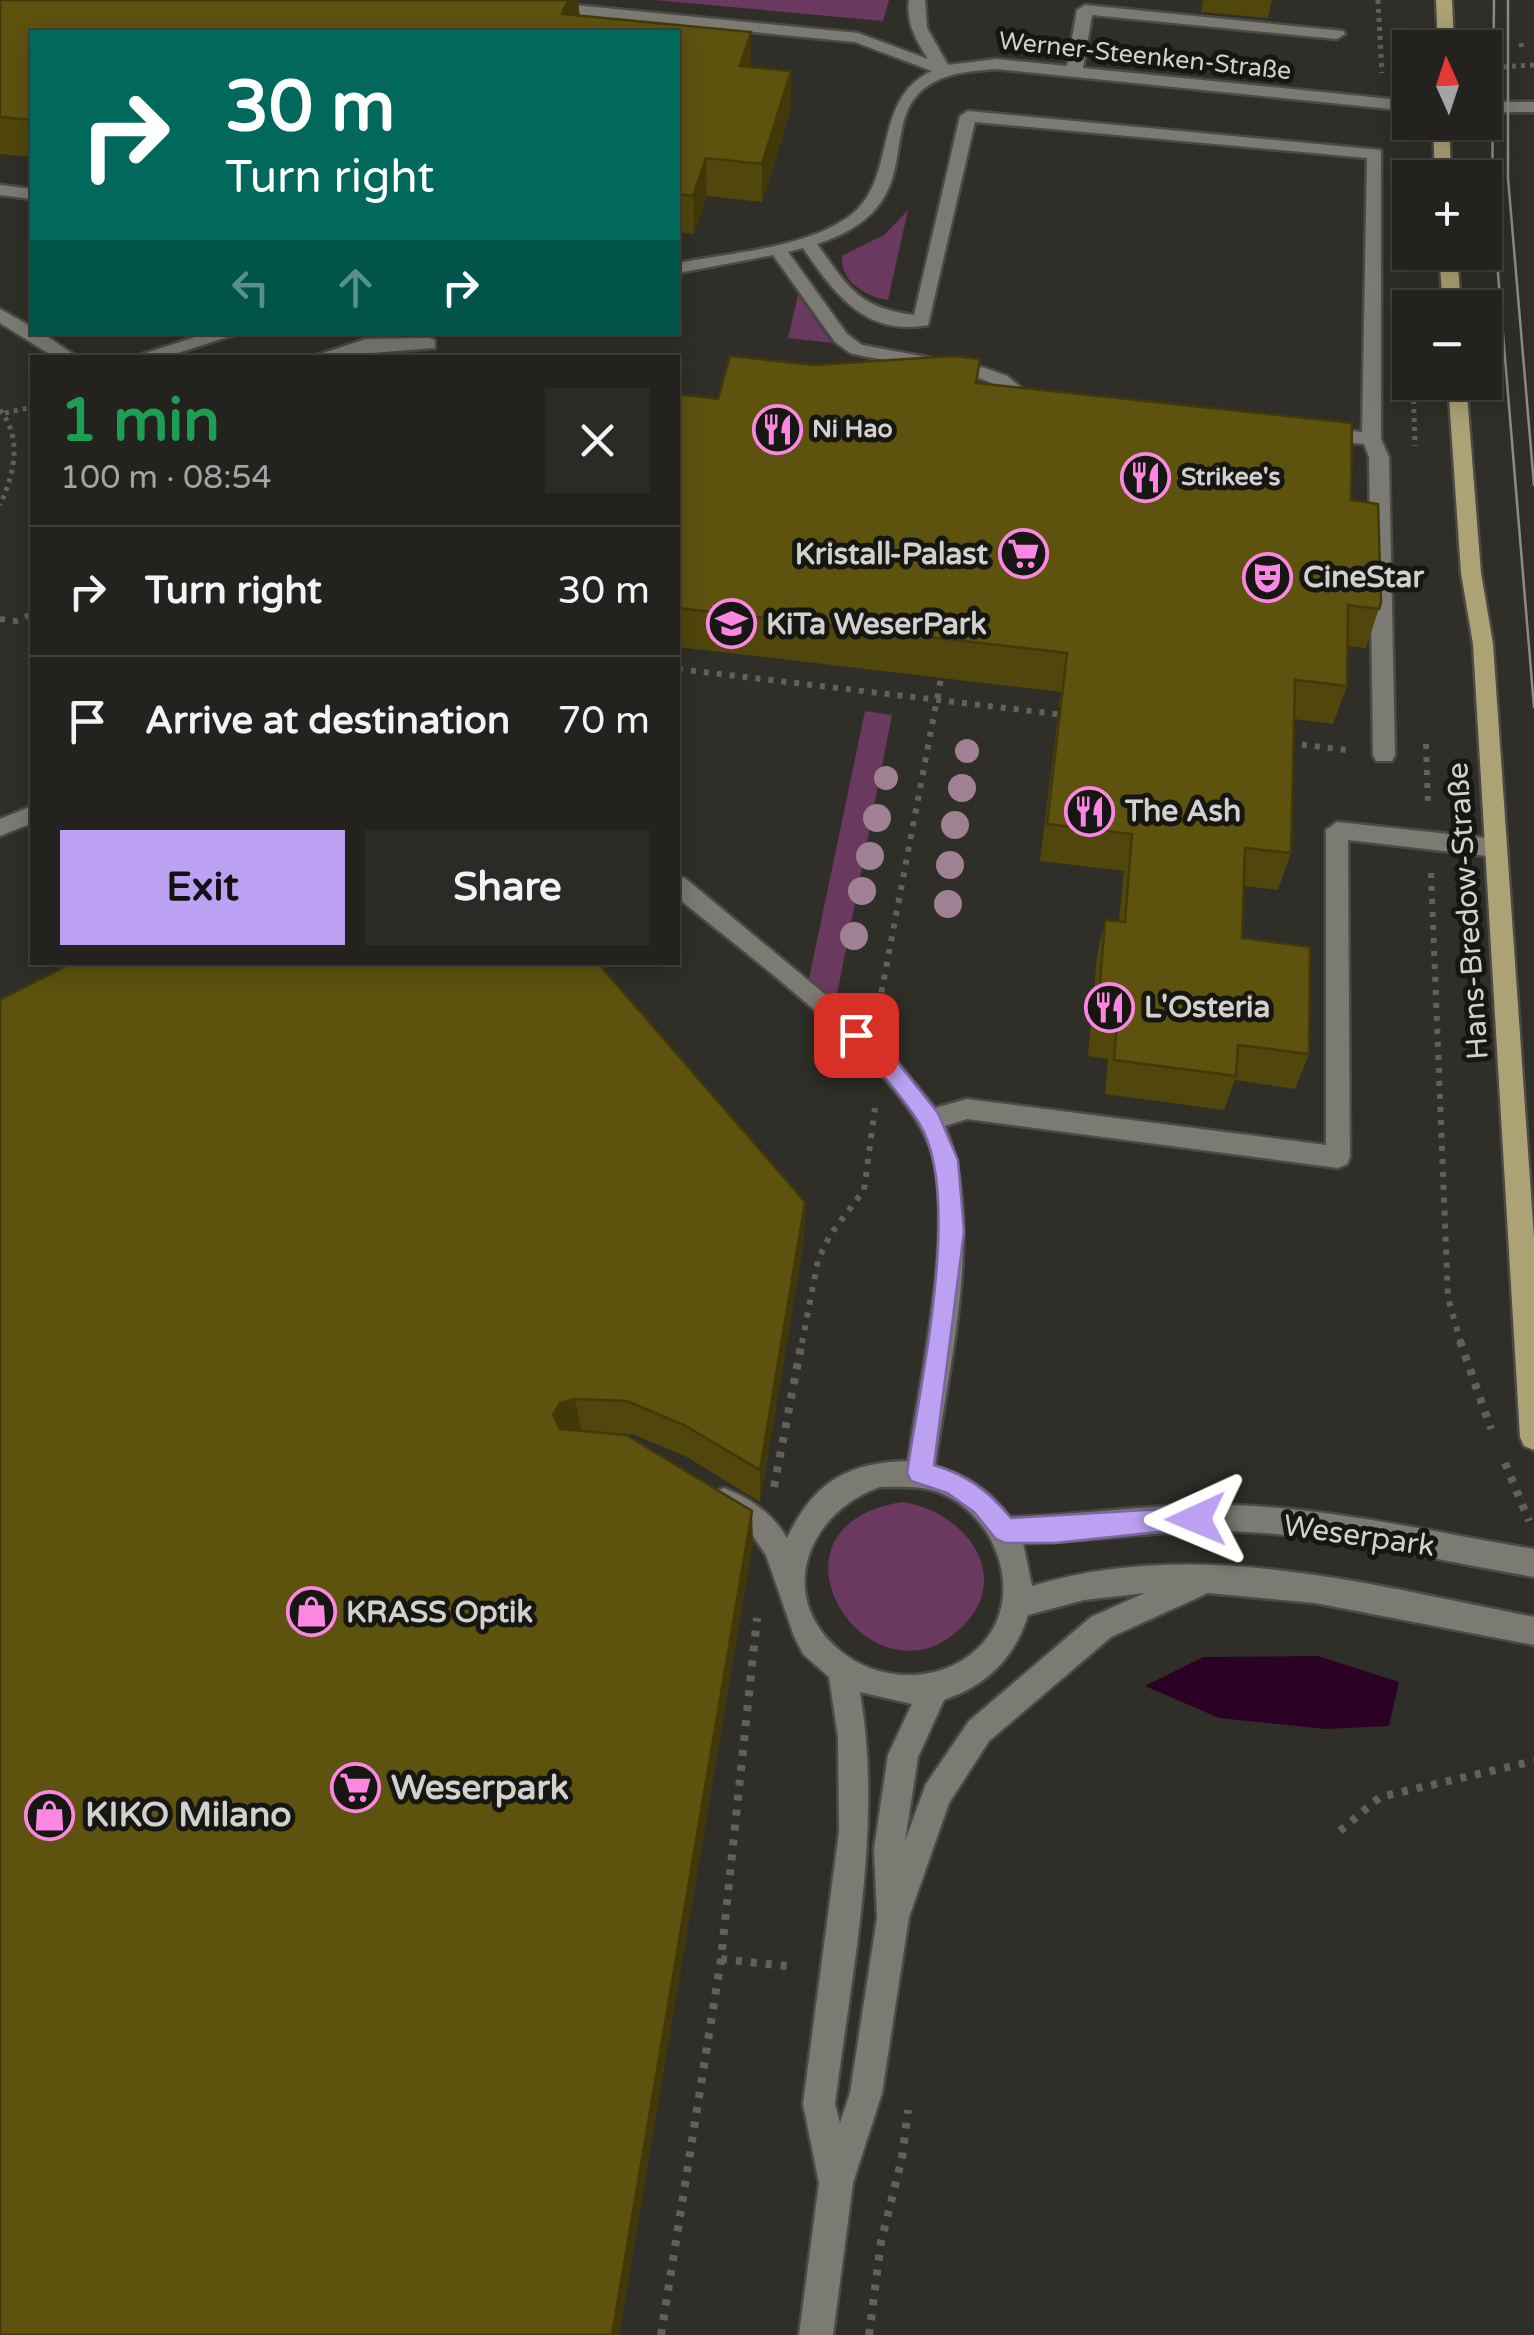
<!DOCTYPE html>
<html lang="en">
<head>
<meta charset="utf-8">
<style>
	:root { --surface:#23221e; --page:#2b2a27; --text:#f1f3f6; --muted:#a3a4a4; --line:#403f3c; --accent:#bca0f2 }
	body { margin:0; font-family:"Varela Round",sans-serif; background:var(--page); color:var(--text); height:100vh; display:flex; flex-direction:column; font-size:38px; white-space:nowrap }
	* { box-sizing:border-box; margin:0 }
	p { font-size:32px; color:var(--muted) }
	.icon { flex:none; width:55px; height:55px; fill:none; stroke:currentColor; stroke-width:2; stroke-linecap:round; stroke-linejoin:round }
	.map { position:relative; flex:1; overflow:hidden }
	.drawer { position:absolute; left:30px; top:355px; width:650px; height:610px; display:flex; flex-direction:column; background:var(--surface); border-radius:0px; box-shadow:0 5px 25px #0003,0 0 0 2px var(--line) }
	.drawer>* { flex:none }
	.guide { position:absolute; left:30px; top:30px; width:650px; height:305px; border-radius:0px; box-shadow:0 5px 25px #0003,0 0 0 2px var(--line); background:#00695c; color:#fff; overflow:hidden }
	.needle { width:65px; rotate:357deg }
	.buttons { position:absolute; left:1392px; top:30px; display:grid; gap:20px }
	.buttons a { display:grid; place-items:center; width:110px; height:110px; border-radius:0px; background:var(--surface); box-shadow:0 5px 25px #0003,0 0 0 2px var(--line); font-size:50px }
	.pin { position:absolute; display:grid; place-items:center; width:85px; height:85px; color:#fff; margin:-42px; border-radius:20px; box-shadow:0 5px 15px #0006 }
	.me { position:absolute; width:110px; margin:-55px; rotate:269deg; stroke-linejoin:round; filter:drop-shadow(0 0 8px #0008) }
	.turn { display:flex; align-items:center; gap:35px; height:210px; padding:0 30px; font-size:45px }
	.turn .icon { width:130px; height:130px; stroke-width:2.5 }
	.turn b { display:block; font-size:70px; line-height:85px }
	.lanes { display:flex; align-items:center; height:95px; padding:0 30px; background:#0003; justify-content:center; gap:50px; direction:ltr }
	.lanes .off { opacity:.35 }
	.round { display:grid; place-items:center; flex:none; width:105px; height:105px; border-radius:0px; background:var(--page) }
	.headline { display:flex; align-items:center; justify-content:space-between; height:170px; padding:0 30px }
	h1 { font-size:60px; font-weight:700; line-height:75px; color:#1e9e55 }
	.action { display:flex; gap:20px; margin-top:auto; padding:20px 30px }
	.action a { flex:1; height:115px; border-radius:0px; background:var(--accent); color:#111; font-size:40px; font-weight:700; line-height:115px; text-align:center }
	.action a+a { background:var(--page); color:var(--text) }
	ul { padding:0; list-style:none }
	li { display:flex; align-items:center; gap:30px; height:130px; padding:0 30px; border-top:2px solid var(--line) }
	li div { flex:1 }
	li b { display:block; font-size:38px }
	li em { font-style:normal }
	.map>svg:first-child { display:block }
	.green { fill:#6b385f }
	.water { fill:#2b0224 }
	.lines { fill:none; stroke-linecap:round; stroke-linejoin:round }
	.minor-casing { stroke:#4b4a46; stroke-width:5 }
	.major-casing { stroke:#4b4a46; stroke-width:5 }
	.path-far2 { stroke:#61605a; stroke-width:5; stroke-dasharray:4 5; stroke-linecap:butt }
	.path-far1 { stroke:#61605a; stroke-width:6; stroke-dasharray:5 8; stroke-linecap:butt }
	.path { stroke:#61605a; stroke-width:8; stroke-dasharray:6 9; stroke-linecap:butt }
	.minor { fill:#7b7a73; fill-rule:evenodd }
	.major { fill:#aca273; fill-rule:evenodd }
	.tram { stroke:#8b8a85; stroke-width:2.5 }
	.tree { fill:#a08194 }
	.wall { fill:#51470d }
	.shaded-wall { fill:#42390a }
	.building { fill:#5e520f; stroke:#42390a; stroke-width:2.5 }
	.route { fill:#bca0f2; stroke:#7a689d; stroke-width:2.5 }
	.labels { text-anchor:middle; dominant-baseline:central; stroke-width:10; stroke-linejoin:round; paint-order:stroke }
	.far-street-label { font-size:25px; fill:#d2d1cd; stroke:#161613 }
	.far-poi-label { font-size:25px; font-weight:bold; fill:#d2d1cd; stroke:#161613; text-anchor:start }
	.poi-label { font-size:30px; font-weight:bold; fill:#d2d1cd; stroke:#161613; text-anchor:start }
	.street-label { font-size:30px; fill:#d2d1cd; stroke:#161613 }
	.near-poi-label { font-size:35px; font-weight:bold; fill:#d2d1cd; stroke:#161613; text-anchor:start }
</style>
</head>
<body>
<div class="map">
<svg width="1534" height="2335" viewBox="0 0 1534 2335">
	<rect width="100%" height="100%" fill="#2f2e28"/>
	<path class="green" d="M 654,0 L 889,0 L 883,21 Z
		M 908,210 L 888,300 C 866,297 840,282 842,256 L 884,235 Z
		M 798,295 L 832,343 L 788,338 Z
		M 865,711 L 892,715 L 833,1015 L 806,993 Z
		M 902,1502 C 962,1510 1015,1574 963,1626 C 872,1718 746,1527 902,1502 Z"/>
	<path class="water" d="M 1318,1656 L 1399,1682 L 1389,1726 L 1326,1729 L 1219,1718 L 1145,1686 L 1203,1657 Z"/>
	<g class="lines">
		<defs>
			<path id="minor" d="M 468,0 L 523,0 L 858,33 L 928,59 C 916,40 906,23 909,0 L 925,0 L 927,28 L 948,65 L 996,59 L 1067,66 L 1077,10 L 1085,5 L 1343,31 L 1345,34 L 1337,39 L 1092,15 L 1083,68 L 1410,101 L 1410,111 L 996,69 C 973,71 949,72 929,85 C 872,122 935,206 817,244 C 848,287 858,308 914,315 L 960,116 L 968,111 L 1381,150 L 1381,439 L 1389,457 L 1395,755 L 1392,761 L 1376,761 L 1373,755 L 1369,457 L 1364,444 L 1317,439 L 1307,433 L 1317,427 L 1362,432 L 1367,158 L 975,122 L 928,325 C 865,337 834,293 803,248 L 788,252 L 847,334 L 862,345 L 985,368 L 1007,376 L 1029,394 L 1041,398 L 1041,406 C 1016,411 1007,388 987,381 C 944,364 894,364 850,353 L 835,342 L 773,255 L 678,273 L 678,263 C 730,253 803,248 847,218 C 900,182 869,100 932,71 L 855,42 L 476,5 Z
				M 1485,102 L 1534,102 L 1534,112 L 1485,112 Z
				M 0,185 L 32,189 L 32,199 L 0,195 Z
				M 0,309 L 32,327 L 32,332 L 41,332 L 79,358 L 56,358 L 0,323 Z
				M 211,332 L 243,332 L 162,358 L 130,358 Z
				M 429,338 L 435,340 L 435,348 L 308,358 L 366,339 Z
				M 32,806 L 32,823 L 0,836 L 0,819 Z
				M 1337,822 L 1496,839 L 1507,848 L 1496,857 L 1348,840 L 1350,1157 L 1347,1164 L 1338,1168 L 967,1119 L 945,1126 C 985,1224 949,1362 935,1466 C 966,1476 990,1489 1009,1517 C 1080,1516 1151,1503 1223,1505 C 1328,1507 1431,1532 1534,1549 L 1534,1577 C 1431,1559 1328,1533 1223,1531 C 1156,1530 1090,1542 1023,1543 L 1032,1586 C 1197,1536 1371,1585 1534,1617 L 1534,1645 L 1315,1603 L 1208,1593 L 1111,1637 L 989,1741 L 949,1803 L 909,1917 L 882,2093 L 853,2183 L 833,2335 L 799,2335 L 819,2183 L 803,2104 L 839,1832 L 838,1737 L 829,1677 L 803,1654 L 794,1636 L 766,1555 L 753,1536 L 714,1510 L 710,1501 L 714,1492 L 724,1488 C 751,1499 772,1513 787,1538 C 813,1484 846,1462 908,1461 C 920,1377 952,1241 934,1160 C 914,1075 746,955 678,898 L 678,876 L 686,879 L 879,1039 L 935,1108 L 967,1099 L 1326,1145 L 1326,830 ZM 880,1487 C 903,1487 926,1485 947,1496 C 997,1521 1022,1592 987,1638 C 952,1684 880,1687 837,1648 C 775,1593 809,1512 880,1487 ZM 1145,1593 L 1091,1617 L 969,1721 L 926,1784 L 905,1841 L 918,1757 L 944,1700 C 987,1685 1014,1659 1028,1615 L 1084,1600 ZM 860,1692 L 912,1704 L 888,1755 L 874,1849 L 877,1918 L 850,2093 L 840,2123 L 835,2104 C 852,1968 883,1828 860,1692 Z"/>
			<path id="major" d="M 1436,0 L 1452,0 L 1454,48 L 1438,48 Z
				M 1433,122 L 1449,122 L 1451,178 L 1435,178 Z
				M 1439,252 L 1457,252 L 1461,308 L 1443,308 Z
				M 1448,382 L 1466,382 L 1481,573 L 1493,644 L 1534,1238 L 1534,1450 L 1524,1446 L 1520,1437 L 1473,644 L 1461,573 Z"/>
		</defs>
		<use href="#minor" class="minor-casing"/>
		<use href="#major" class="major-casing"/>
		<path class="path-far2" d="M 1378,0 L 1382,73
			M 1521,43 L 1522,51
			M 1485,68 L 1534,65
			M 1413,382 L 1415,446
			M 0,410 C 23,439 14,474 0,505
			M 5,413 L 32,407"/>
		<path class="path-far1" d="M 0,619 L 16,621 L 32,614
			M 678,669 L 1064,715
			M 1289,743 L 1346,750
			M 1426,744 L 1428,806
			M 1431,873 L 1448,1298 L 1461,1343
			M 879,1005 L 941,678
			M 802,1343 L 818,1260 L 830,1235 L 864,1190 L 875,1108"/>
		<path class="path" d="M 1460,1341 L 1491,1429
			M 1505,1463 L 1529,1521
			M 774,1487 L 802,1341
			M 1340,1831 L 1380,1797 L 1534,1761
			M 721,1959 L 795,1967
			M 661,2335 L 721,1959 L 757,1618
			M 869,2335 L 881,2242 L 902,2158 L 908,2110"/>
		<use href="#minor" class="minor"/>
		<use href="#major" class="major"/>
		<path class="tram" d="M 1494,0 L 1492,201 L 1534,707
			M 1508,0 L 1508,178 L 1534,485"/>
	</g>
	<g class="tree">
		<circle cx="967" cy="751" r="12"/>
		<circle cx="886" cy="778" r="12"/>
		<circle cx="962" cy="788" r="14"/>
		<circle cx="877" cy="818" r="14"/>
		<circle cx="955" cy="825" r="14"/>
		<circle cx="870" cy="856" r="14"/>
		<circle cx="950" cy="865" r="14"/>
		<circle cx="862" cy="891" r="14"/>
		<circle cx="948" cy="904" r="14"/>
		<circle cx="854" cy="936" r="14"/>
	</g>
	<path class="wall" d="M 0,0 L 578,0 L 579,16 L 751,32 L 751,67 L 791,71 L 791,109 L 762,202 L 707,196 L 694,234 L 678,232 L 678,32 L 32,32 L 32,157 L 0,154 Z
		M 1203,0 L 1272,0 L 1268,18 L 1201,12 Z
		M 815,365 L 977,383 L 1351,500 L 1381,602 L 1366,648 L 1347,646 L 1347,686 L 1333,724 L 1294,719 L 1291,853 L 1278,890 L 1244,886 L 1242,938 L 1309,1054 L 1295,1089 L 1235,1080 L 1224,1110 L 1105,1094 L 1108,1059 L 1088,1056 L 1097,956 L 1105,920 L 1119,921 L 1124,871 L 1040,861 L 1061,692 L 678,647 L 678,394 L 718,399 Z
		M 0,1000 L 804,1240 L 760,1502 L 687,1457 L 632,1434 L 613,1434 L 753,1542 L 619,2335 Z"/>
	<path class="shaded-wall" d="M 568,0 L 578,0 L 580,19 L 562,14 Z
		M 751,32 L 751,70 L 740,66 Z
		M 791,71 L 791,109 L 762,202 L 762,164 Z
		M 706,158 L 707,196 L 694,234 L 693,196 Z
		M 805,1202 L 804,1240 L 760,1502 L 760,1470 Z
		M 575,1399 L 582,1433 L 561,1447 L 553,1414 L 560,1403 Z
		M 752,1511 L 753,1542 L 619,2335 L 612,2335 Z"/>
	<path class="building" d="M 0,0 L 568,0 L 562,14 L 751,32 L 740,66 L 791,71 L 762,164 L 706,158 L 693,196 L 678,194 L 678,32 L 32,32 L 32,120 L 0,117 Z
		M 730,356 L 815,365 L 952,356 L 980,359 L 976,383 L 1352,423 L 1351,500 L 1378,504 L 1381,602 L 1379,609 L 1348,605 L 1347,686 L 1295,680 L 1291,853 L 1245,848 L 1242,938 L 1310,947 L 1309,1054 L 1238,1045 L 1236,1076 L 1114,1060 L 1117,1024 L 1097,1021 L 1105,920 L 1125,922 L 1132,834 L 1047,824 L 1067,653 L 678,608 L 678,394 L 718,399 Z
		M 74,962 L 597,962 L 805,1202 L 760,1470 L 684,1425 L 627,1401 L 575,1399 L 560,1403 L 553,1414 L 560,1429 L 626,1435 L 752,1511 L 612,2335 L 0,2335 L 0,1000 Z"/>
	<path class="route" d="M 856,1026 L 879,1039 L 938,1113 L 958,1160 L 964,1232 L 934,1465 C 967,1475 989,1491 1011,1518 L 1196,1507 L 1205,1511 L 1209,1519 L 1205,1527 L 1055,1543 L 1005,1543 L 996,1539 L 974,1512 L 947,1493 L 911,1481 L 907,1473 C 919,1389 964,1194 919,1123 C 905,1100 885,1078 867,1056 C 860,1048 851,1044 846,1035 Z"/>
	<defs>
		<symbol id="restaurant-ring" viewBox="-11 -11 22 22"><circle r="9.5" fill="#161613" stroke="#fd86e2" stroke-width="1.5"/><path d="M-5-6h1v4h1v-4h1v4h1v-4h1v5L-1.5 .5V6h-2V.5L-5-1ZM5-6V6H3V1.5H1.5Q1.5-4 5-6Z" fill="#fd86e2"/></symbol>
		<symbol id="supermarket-ring" viewBox="-11 -11 22 22"><circle r="9.5" fill="#161613" stroke="#fd86e2" stroke-width="1.5"/><path d="M-6-5.5h2.5l.6 2H6L4.5 2H-2.5L-4.4-4H-6ZM-1.5 3.2a1.3 1.3 0 1 0 .1 0ZM3 3.2a1.3 1.3 0 1 0 .1 0Z" fill="#fd86e2"/></symbol>
		<symbol id="theatre-ring" viewBox="-11 -11 22 22"><circle r="9.5" fill="#161613" stroke="#fd86e2" stroke-width="1.5"/><path d="M-5-5.5Q0-4 5-5.5V0Q5 5 0 6Q-5 5-5 0ZM-3.3-2.5H-1v1.5H-3.3ZM1-2.5H3.3v1.5H1ZM-2.8 1Q0 5.5 2.8 1Z" fill="#fd86e2"/></symbol>
		<symbol id="school-ring" viewBox="-11 -11 22 22"><circle r="9.5" fill="#161613" stroke="#fd86e2" stroke-width="1.5"/><path d="M0-5L7-2L0 1L-7-2ZM-4 1L0 2.5L4 1V4Q0 6-4 4Z" fill="#fd86e2"/></symbol>
		<symbol id="shop-ring" viewBox="-11 -11 22 22"><circle r="9.5" fill="#161613" stroke="#fd86e2" stroke-width="1.5"/><path d="M-5-2.5h2.3a2.7 3.5 0 0 1 5.4 0H5L5.5 6h-11ZM-1.5-2.5h3a1.5 2.3 0 0 0-3 0Z" fill="#fd86e2"/></symbol>
	</defs>
	<g fill-rule="evenodd">
		<use href="#restaurant-ring" x="750" y="402" width="55" height="55"/>
		<use href="#restaurant-ring" x="1118" y="450" width="55" height="55"/>
		<use href="#supermarket-ring" x="996" y="526" width="55" height="55"/>
		<use href="#theatre-ring" x="1240" y="550" width="55" height="55"/>
		<use href="#school-ring" x="704" y="596" width="55" height="55"/>
		<use href="#restaurant-ring" x="1062" y="784" width="55" height="55"/>
		<use href="#restaurant-ring" x="1082" y="980" width="55" height="55"/>
		<use href="#shop-ring" x="284" y="1584" width="55" height="55"/>
		<use href="#supermarket-ring" x="328" y="1760" width="55" height="55"/>
		<use href="#shop-ring" x="22" y="1788" width="55" height="55"/>
	</g>
	<g class="labels">
		<g class="far-street-label">
			<text transform="translate(1145 56) rotate(6)">Werner-Steenken-Straße</text>
		</g>
		<g class="far-poi-label">
			<text x="812" y="429">Ni Hao</text>
			<text x="1181" y="477">Strikee's</text>
		</g>
		<g class="poi-label">
			<text x="988" y="554" text-anchor="end">Kristall-Palast</text>
			<text x="1303" y="577">CineStar</text>
			<text x="766" y="624">KiTa WeserPark</text>
			<text x="1125" y="811">The Ash</text>
			<text x="1144" y="1007">L'Osteria</text>
			<text x="346" y="1612">KRASS Optik</text>
		</g>
		<g class="street-label">
			<text transform="translate(1468 911) rotate(-94)">Hans-Bredow-Straße</text>
			<text transform="translate(1359 1536) rotate(8)">Weserpark</text>
		</g>
		<g class="near-poi-label">
			<text x="391" y="1788">Weserpark</text>
			<text x="85" y="1815">KIKO Milano</text>
		</g>
	</g>
</svg>
<div class="buttons">
<a><svg class="needle" viewBox="-14 -14 28 28"><path d="M0-13l5 13h-10z" fill="#e53935"/><path d="M0 13l5-13h-10z" fill="#a3a4a4"/></svg></a>
<a>+</a>
<a>−</a>
</div>
<div class="pin" style="left:856px;top:1035px;background:#d93025"><svg class="icon" aria-label="arrive" viewBox="0 0 24 24"><path d="M6 21V4h12l-3 4 3 4H6"/></svg></div>
<svg class="me" style="left:1196px;top:1519px" viewBox="-20 -20 40 40"><path d="M0-17L14 15 0 8-14 15z" fill="#bca0f2" stroke="#fff" stroke-width="4"/></svg>
<div class="guide">
<div class="turn"><svg class="icon" aria-label="right" viewBox="0 0 24 24"><path d="M7 20v-9h11M14 6l5 5-5 5"/></svg><div><b>30 m</b>Turn right</div></div>
<div class="lanes"><svg class="icon off" aria-label="left" viewBox="0 0 24 24"><path d="M17 20v-9H6M10 6l-5 5 5 5"/></svg><svg class="icon off" aria-label="ahead" viewBox="0 0 24 24"><path d="M12 20V5M6 11l6-6 6 6"/></svg><svg class="icon" aria-label="right" viewBox="0 0 24 24"><path d="M7 20v-9h11M14 6l5 5-5 5"/></svg></div>
</div>
<section class="drawer">
<div class="headline"><div><h1>1 min</h1><p>100 m · 08:54</p></div><a class="round"><svg class="icon" aria-label="close" viewBox="0 0 24 24"><path d="M6 6l12 12M18 6L6 18"/></svg></a></div>
<ul>
<li><svg class="icon" aria-label="right" viewBox="0 0 24 24"><path d="M7 20v-9h11M14 6l5 5-5 5"/></svg><div><b>Turn right</b></div><em>30 m</em></li>
<li><svg class="icon" aria-label="arrive" viewBox="0 0 24 24"><path d="M6 21V4h12l-3 4 3 4H6"/></svg><div><b>Arrive at destination</b></div><em>70 m</em></li>
</ul>
<div class="action"><a>Exit</a><a>Share</a></div>
</section>
</div>
</body>
</html>
